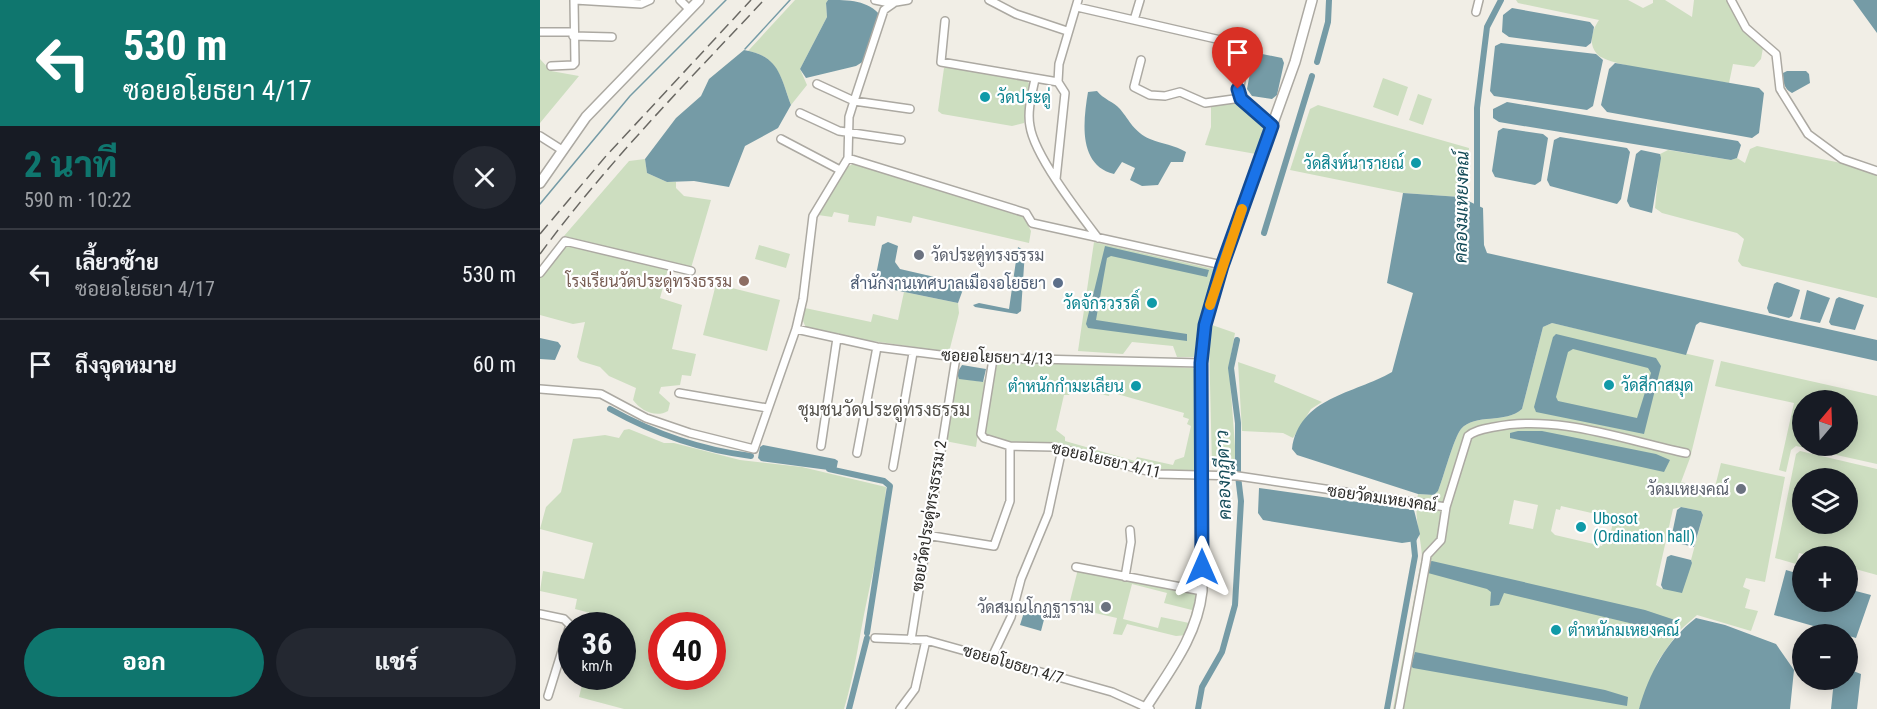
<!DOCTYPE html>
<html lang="th">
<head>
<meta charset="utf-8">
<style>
	:root { --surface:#171b24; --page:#242831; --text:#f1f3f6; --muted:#9ea1a6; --line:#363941; --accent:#0f766e }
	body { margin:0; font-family:"Roboto Condensed",Sarabun,sans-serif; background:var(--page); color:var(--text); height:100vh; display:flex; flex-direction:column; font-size:22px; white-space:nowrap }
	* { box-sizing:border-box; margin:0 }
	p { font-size:20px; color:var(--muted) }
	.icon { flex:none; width:33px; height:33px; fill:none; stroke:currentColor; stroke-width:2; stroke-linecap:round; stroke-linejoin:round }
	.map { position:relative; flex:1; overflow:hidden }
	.side { display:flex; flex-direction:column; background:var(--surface); width:540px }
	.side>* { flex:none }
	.guide { background:#0f766e; color:#fff; overflow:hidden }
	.needle { width:39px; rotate:19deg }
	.buttons { position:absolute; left:1252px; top:390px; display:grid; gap:12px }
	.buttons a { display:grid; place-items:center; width:66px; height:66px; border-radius:50%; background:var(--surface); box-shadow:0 3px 15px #0003; font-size:30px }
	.speed { position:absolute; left:18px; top:612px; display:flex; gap:12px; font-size:30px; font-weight:700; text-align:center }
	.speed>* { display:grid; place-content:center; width:78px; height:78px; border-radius:50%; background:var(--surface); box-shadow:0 3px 15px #0003; line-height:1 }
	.speed small { font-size:15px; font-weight:400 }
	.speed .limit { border:9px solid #d22; background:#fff; color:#111 }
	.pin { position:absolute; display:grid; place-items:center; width:51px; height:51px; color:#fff; margin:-62px -26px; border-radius:50% 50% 50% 0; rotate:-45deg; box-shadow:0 0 6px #0007 }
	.pin .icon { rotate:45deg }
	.me { position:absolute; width:66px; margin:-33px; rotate:0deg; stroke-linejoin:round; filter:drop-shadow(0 0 4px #0008) }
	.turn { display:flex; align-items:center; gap:21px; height:126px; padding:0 24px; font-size:27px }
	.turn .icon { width:78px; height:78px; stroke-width:2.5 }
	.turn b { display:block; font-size:42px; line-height:51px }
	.round { display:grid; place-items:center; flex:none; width:63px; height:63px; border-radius:32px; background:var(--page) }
	.head { display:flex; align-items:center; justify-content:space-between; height:102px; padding:0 24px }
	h1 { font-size:36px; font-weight:800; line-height:45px; color:var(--accent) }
	.primary-button { display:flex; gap:12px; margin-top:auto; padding:12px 24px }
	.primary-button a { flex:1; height:69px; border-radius:36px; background:var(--accent); color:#fff; font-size:24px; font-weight:800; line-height:69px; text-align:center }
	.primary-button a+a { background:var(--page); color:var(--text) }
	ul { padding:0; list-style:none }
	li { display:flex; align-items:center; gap:18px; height:90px; padding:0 24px; border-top:2px solid var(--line) }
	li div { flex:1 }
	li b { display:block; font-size:22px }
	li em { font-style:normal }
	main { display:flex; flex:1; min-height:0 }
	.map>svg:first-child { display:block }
	.green { fill:#cddec0; fill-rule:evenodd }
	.water { fill:#759ba6; fill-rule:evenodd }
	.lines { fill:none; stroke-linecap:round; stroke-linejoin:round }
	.stream { stroke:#759ba6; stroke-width:1.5 }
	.canal { stroke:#759ba6; stroke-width:6 }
	.street-casing { stroke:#aca9a2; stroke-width:10 }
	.secondary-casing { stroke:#aca9a2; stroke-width:12 }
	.street { stroke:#fff; stroke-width:7 }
	.secondary { stroke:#fff; stroke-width:9 }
	.rail { stroke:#6a6863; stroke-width:1.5; stroke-dasharray:12 6; stroke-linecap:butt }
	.route-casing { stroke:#114b97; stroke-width:15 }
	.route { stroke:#1a73e8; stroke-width:10 }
	.slow { stroke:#f59e0b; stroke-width:10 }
	.culture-dot { fill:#0f9aa8; stroke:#fff; stroke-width:2 }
	.worship-dot { fill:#6b7280; stroke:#fff; stroke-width:2 }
	.education-dot { fill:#8d6e63; stroke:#fff; stroke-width:2 }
	.service-dot { fill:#5c6f8a; stroke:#fff; stroke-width:2 }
	.labels { text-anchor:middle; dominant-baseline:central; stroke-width:4.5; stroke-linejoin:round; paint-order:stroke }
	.culture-label { font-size:16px; fill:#0d838f; stroke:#fff; text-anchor:start }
	.worship-label { font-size:16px; fill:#5b616d; stroke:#fff; text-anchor:end }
	.education-label { font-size:16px; fill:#785e54; stroke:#fff; text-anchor:end }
	.service-label { font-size:16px; fill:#4e5e75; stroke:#fff; text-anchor:end }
	.street-label { font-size:16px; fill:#2c2b28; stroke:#fff }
	.water-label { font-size:18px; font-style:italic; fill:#144b58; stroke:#fff }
	.neighbourhood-label { font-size:18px; fill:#56534d; stroke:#fff }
</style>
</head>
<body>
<main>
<section class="side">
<div class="guide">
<div class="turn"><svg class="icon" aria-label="left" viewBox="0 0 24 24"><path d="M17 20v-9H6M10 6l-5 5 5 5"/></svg><div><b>530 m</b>ซอยอโยธยา 4/17</div></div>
</div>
<div class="head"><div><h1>2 นาที</h1><p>590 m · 10:22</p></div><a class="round"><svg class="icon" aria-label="close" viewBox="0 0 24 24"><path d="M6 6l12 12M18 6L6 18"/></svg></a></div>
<ul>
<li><svg class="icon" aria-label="left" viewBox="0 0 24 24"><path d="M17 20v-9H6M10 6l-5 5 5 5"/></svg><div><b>เลี้ยวซ้าย</b><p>ซอยอโยธยา 4/17</p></div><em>530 m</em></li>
<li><svg class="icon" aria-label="arrive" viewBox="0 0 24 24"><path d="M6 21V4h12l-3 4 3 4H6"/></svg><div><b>ถึงจุดหมาย</b></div><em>60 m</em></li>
</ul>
<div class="primary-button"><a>ออก</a><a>แชร์</a></div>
</section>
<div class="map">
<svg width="1337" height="709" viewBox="0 0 1337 709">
	<rect width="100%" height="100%" fill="#f1eee6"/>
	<path class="green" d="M 255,0 L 288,0 L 286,3 L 287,17 L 260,69 L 267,85 L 251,105 C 242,80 238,56 208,51 Z
		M 976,0 L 1088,0 L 1103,8 L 1113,3 L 1113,0 L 1125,0 L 1152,17 L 1154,0 L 1187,0 L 1203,28 L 1223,48 L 1221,59 L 1214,67 L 1193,64 L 1189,83 C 1168,79 1067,67 1057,54 C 1048,44 1052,30 1059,20 L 978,3 Z
		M 0,59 L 11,71 L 39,76 L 0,123 Z
		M 409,66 L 487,81 L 491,86 L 484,123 L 472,126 L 402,114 L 398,111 L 404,68 Z
		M 843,78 L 868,87 L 858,116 L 833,107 Z
		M 878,94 L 892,99 L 883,125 L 869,120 Z
		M 696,100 L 727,126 L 716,154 L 665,145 L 671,127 L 671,105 Z
		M 778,105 L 929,148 L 926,190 L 920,197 L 863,193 L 750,170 L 770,109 Z
		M 1217,146 L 1326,168 L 1337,175 L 1337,298 L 1202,266 L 1198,261 L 1204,239 L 1197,233 L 1122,213 L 1115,208 L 1120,154 L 1128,150 L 1191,160 L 1197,158 L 1205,163 L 1210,149 Z
		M 105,159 L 107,173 L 127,182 L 136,182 L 136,188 L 144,196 L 171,200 L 151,268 L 24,236 L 89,161 Z
		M 313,164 L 484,217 L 491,231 L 489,243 L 373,216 L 371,223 L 337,216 L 335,226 L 308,222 L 309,215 L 294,212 L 292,217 L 278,215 L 307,167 Z
		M 26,242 L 128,269 L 120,298 L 142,305 L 132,349 L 156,354 L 151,376 L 142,375 L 140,385 L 121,387 L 119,393 L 130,403 L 128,411 C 116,418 101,411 93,400 L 96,388 L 69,376 L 60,367 L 40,361 L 37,357 L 45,322 L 33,324 L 0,315 L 0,278 L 21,244 Z
		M 554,242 L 674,269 L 659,321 L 654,357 L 637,357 L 633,346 L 592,342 L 583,354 L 538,351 Z
		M 219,245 L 250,254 L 246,268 L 215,259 Z
		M 176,284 L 240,300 L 227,351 L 163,335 Z
		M 364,292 L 418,303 L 419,313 L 409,352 L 305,337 L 266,328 L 263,321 L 265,308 L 331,322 L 333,314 L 358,320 Z
		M 1012,323 L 1174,360 L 1150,458 L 1141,482 L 1174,491 L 1181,463 L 1245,477 L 1225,582 L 1206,578 L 1203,587 L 1210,590 L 1205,608 L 1218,611 L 1211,631 L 1157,615 L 1139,631 L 1118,661 L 1099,709 L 853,709 L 882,557 C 881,535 873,515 878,494 L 894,495 L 898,491 C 903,479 914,437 921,429 C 935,413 966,424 982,409 L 1003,327 ZM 974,500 L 998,505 L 993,529 L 969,524 ZM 1021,506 L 1069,517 L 1069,522 L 1073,523 L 1068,543 L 1063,542 L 1062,546 L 1015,535 L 1011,531 L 1016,509 L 1020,510 ZM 1141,507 L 1161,511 L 1163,515 L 1151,560 L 1152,563 L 1123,589 L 1116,585 L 1133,509 Z
		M 672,325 L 695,333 L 689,366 L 697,473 L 672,467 L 669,342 Z
		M 1181,361 L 1337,396 L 1337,464 L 1256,446 L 1251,450 L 1246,472 L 1239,470 L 1254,403 L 1175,386 ZM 1263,400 L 1308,400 L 1308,446 L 1263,446 Z
		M 698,362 L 736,375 L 734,382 L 782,402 L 771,409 L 753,438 L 743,433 L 702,431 Z
		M 457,363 L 561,363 L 653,368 L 656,373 L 657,471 L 618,471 L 522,446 L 472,443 L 444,435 ZM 535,388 L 569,396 L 570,392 L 644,413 L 643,417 L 649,419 L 647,424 L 651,426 L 644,457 L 635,460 L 633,465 L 597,457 L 595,461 L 525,441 L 525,437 L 516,430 L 524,395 L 529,395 Z
		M 417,373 L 419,378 L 443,382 L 446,378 L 436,447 L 405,441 Z
		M 89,429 L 124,443 L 134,443 L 200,460 L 262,467 L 346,487 C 344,526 335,562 327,600 C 319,637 315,673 304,709 L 84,709 L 39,697 L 44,677 L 82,676 L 82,626 L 56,625 L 58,615 L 35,609 L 37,599 L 0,591 L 3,571 L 44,579 L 53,543 L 0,529 L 6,507 L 21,492 L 33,439 L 65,435 L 79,438 L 84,430 ZM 122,626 L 172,626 L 172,676 L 122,676 Z
		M 1260,451 L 1337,469 L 1337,575 L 1308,567 L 1308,556 L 1272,556 L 1259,553 L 1256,564 L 1235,558 L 1256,454 ZM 1263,478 L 1308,478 L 1308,524 L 1263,524 Z
		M 539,565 L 657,592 L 655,612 L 647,635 L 636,636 L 587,624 L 582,635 L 573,634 L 577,618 L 533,608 L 535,602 L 530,601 ZM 592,584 L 627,593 L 624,603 L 652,610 L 649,623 L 621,617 L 618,628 L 583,619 Z"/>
	<path class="water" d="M 288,0 C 309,0 328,0 341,16 L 324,61 L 316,66 L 266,78 L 260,69 L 287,17 L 286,3 Z
		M 1313,0 L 1337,0 L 1337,33 Z
		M 972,8 L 1050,22 L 1054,27 L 1051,43 L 1046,47 L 969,37 L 962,32 L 963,15 Z
		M 961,43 L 1056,54 L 1063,60 L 1053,106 L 1047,110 L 954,96 L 950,91 L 955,46 Z
		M 204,50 C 239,56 240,75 251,105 L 238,128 L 205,146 L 189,187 L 154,181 L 127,182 L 107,173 L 105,159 L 136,118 L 161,96 L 169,79 Z
		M 717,53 L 742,58 L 744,63 L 737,95 L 732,99 L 712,96 L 707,89 L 713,57 Z
		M 1075,63 L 1219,88 L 1224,93 L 1219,133 L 1212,138 L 1067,112 L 1061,105 L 1069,69 Z
		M 1247,71 L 1266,71 L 1269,74 L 1270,83 L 1252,93 C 1244,89 1243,82 1243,73 Z
		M 557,91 C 563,99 574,102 580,109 C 590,121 594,132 610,139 C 622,144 635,145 646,152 L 643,162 L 631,162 L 618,185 L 602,186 L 590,180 L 595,168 L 582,162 L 574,174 C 538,165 543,122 548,92 Z
		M 967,102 L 1198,141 L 1201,145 L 1197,158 L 1191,160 L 959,122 L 953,118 L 953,109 Z
		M 963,128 L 1003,134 L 1008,138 L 1001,181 L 995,185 L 955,177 L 952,171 L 958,131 Z
		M 1020,137 L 1087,148 L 1090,152 L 1081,199 L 1077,204 L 1010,186 L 1007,180 L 1014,140 Z
		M 1101,150 L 1120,154 L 1121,158 L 1112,213 L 1090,207 L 1087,201 L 1096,154 Z
		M 863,193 L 920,197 L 943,208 L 944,245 L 947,253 L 1337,340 L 1337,361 L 1160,322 L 1156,325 L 1146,355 L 1012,323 L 1003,327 L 982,409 C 966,424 935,413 921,429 C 914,437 903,479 898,491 L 894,495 L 878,494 L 757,455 L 752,449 C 759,397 814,394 852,372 L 873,293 L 847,283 Z
		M 348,242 L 358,246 L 355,262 L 360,269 L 425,284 L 418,303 L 340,287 L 335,280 L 342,245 Z
		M 565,246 L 669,270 L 667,277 L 571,256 L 567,258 L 556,320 L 647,334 L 647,341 L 548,328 L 546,324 Z
		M 478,247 L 485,251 L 481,311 L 477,314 L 435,307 L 433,305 L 439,303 L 469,309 Z
		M 1237,282 L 1260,290 L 1252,316 L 1249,318 L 1229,313 L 1227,308 L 1234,284 Z
		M 1267,290 L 1290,298 L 1280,323 L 1260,319 Z
		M 1299,297 L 1324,305 L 1315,330 L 1291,325 L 1289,322 L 1296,299 Z
		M 1016,334 L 1116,358 L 1121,366 L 1104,434 L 996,412 L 994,407 L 1013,337 ZM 1033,349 L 1108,368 L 1111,373 L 1097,418 L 1018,401 L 1016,397 L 1028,352 Z
		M 0,338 L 18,342 L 21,346 L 15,360 L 0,359 Z
		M 422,365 L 446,369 L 443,382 L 419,379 L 417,373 Z
		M 978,431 L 1002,431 L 1116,454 L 1130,460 L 1124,472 L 970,438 L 970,433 Z
		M 223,445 L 295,459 L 298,461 L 296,471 L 221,461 L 218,458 L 220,447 Z
		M 719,488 L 874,510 L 880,534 L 876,541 L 862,543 L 723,520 L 718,513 Z
		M 1141,507 L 1161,511 L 1163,515 L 1154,547 L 1133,542 L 1131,539 L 1137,510 Z
		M 1131,555 L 1151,560 L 1152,563 L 1142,593 L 1123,589 L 1121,585 L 1127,557 Z
		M 892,561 L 1105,610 L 1135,620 L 1131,630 L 1127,632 L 964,593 L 959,605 L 950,606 L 951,592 L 947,589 L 888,573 L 889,562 Z
		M 1246,570 L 1263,575 L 1263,602 L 1308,602 L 1308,589 L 1331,595 L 1316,638 L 1234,615 Z
		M 486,606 L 506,612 L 501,631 L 480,625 Z
		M 1156,618 L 1185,625 L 1236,644 L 1254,670 L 1250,709 L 1099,709 C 1109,674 1126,641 1156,618 Z
		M 875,652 L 1065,690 L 1088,697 L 1087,706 L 873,668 L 871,666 Z
		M 1308,669 L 1321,674 L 1317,709 L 1291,709 L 1294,680 L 1308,680 Z"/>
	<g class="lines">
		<path class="stream" d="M 205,49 L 250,0
			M 0,204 L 90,96 L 186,0"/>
		<path class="canal" d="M 777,62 L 788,22 L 789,0
			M 937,213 L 937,108 L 947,27 L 961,0
			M 724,233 L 772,76
			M 70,409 C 113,433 162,450 211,456
			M 289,469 L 344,481 L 350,486 L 327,633
			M 309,709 L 327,638
			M 658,709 L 662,687 L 682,652 L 695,605 L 701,501 L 698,476 L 698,423 L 691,368 L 697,340
			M 847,709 L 875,556 L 873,536"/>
		<defs>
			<path id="street" d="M 35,0 L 101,4 L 110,0
				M 140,0 L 150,10
				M 335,0 L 350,3 L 368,0
				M 449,0 L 476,14 L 527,31
				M 1191,0 L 1206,28 L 1236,54 L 1240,89 L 1268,134 L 1302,159 L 1337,171
				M 537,7 L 698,44 L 705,53 L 699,94 L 732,126
				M 936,12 L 939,0
				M 594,20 L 600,0
				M 405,21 L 401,62 L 518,82
				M 0,32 L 34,32
				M 33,36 L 72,37
				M 601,60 L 594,87 L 610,95 L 625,96 L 640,92 L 665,103 L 701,98
				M 11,66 L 33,65 L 35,63 L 34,0
				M 495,79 C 492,94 487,111 490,126 C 494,155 539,213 558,238
				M 277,84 L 314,101 L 344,10 L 354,3
				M 260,113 L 299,131 L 361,140
				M 0,136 L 22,150
				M 241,139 L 300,170
				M 308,158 L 486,213 L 492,223 L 682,265
				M 516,179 L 525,93 L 518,82 L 519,64 L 538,0
				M 0,273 L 25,241 L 151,271
				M 256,329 L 337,347 L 416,357 L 661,363
				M 453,359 L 441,434 L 444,438 L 470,446 L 514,447 L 619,474 L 698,476 L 906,507
				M 0,389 L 61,394 L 106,418 L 150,433 L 214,449 L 256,329 L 263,299 L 273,216 L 308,158 L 309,117 L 314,101 L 370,109
				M 139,393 L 227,408
				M 281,446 L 297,338
				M 317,453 L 337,347
				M 353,467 L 373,353
				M 386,535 L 454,546 L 470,501 L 470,446
				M 536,567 L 662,591
				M 585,577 L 591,542 L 590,530
				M 0,614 L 24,619 L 30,625 L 8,696
				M 335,638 L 386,640 L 572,692 L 610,709
				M 371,640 L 416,357
				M 452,657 L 471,617 L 481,579 L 508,514 L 522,449
				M 360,709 L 375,689 L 386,640
				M 859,709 L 886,562 L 887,555 L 901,540 L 906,507 L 928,436 C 935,430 944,429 954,427 C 1017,414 1084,440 1146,453"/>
			<path id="secondary" d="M 0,183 L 46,117 L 159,0
				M 605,709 C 629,671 657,637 662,591 L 661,363 L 665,325 L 682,265 L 755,62 L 772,0"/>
		</defs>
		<use href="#street" class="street-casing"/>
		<use href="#secondary" class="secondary-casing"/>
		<use href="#street" class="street"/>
		<use href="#secondary" class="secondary"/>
		<path class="rail" d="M 0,234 L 66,156 L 211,0
			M 0,254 C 67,163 147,82 224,0"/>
	</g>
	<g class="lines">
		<defs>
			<path id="route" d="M 662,567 L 661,363 L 665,325 L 682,266 L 732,126 L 701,99 L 698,89"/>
		</defs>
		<use href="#route" class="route-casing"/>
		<use href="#route" class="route"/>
		<path class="slow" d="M 670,305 L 702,209"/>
	</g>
	<g class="culture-dot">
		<circle cx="445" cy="97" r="6"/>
		<circle cx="876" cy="163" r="6"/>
		<circle cx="612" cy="303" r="6"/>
		<circle cx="1069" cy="385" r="6"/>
		<circle cx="596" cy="386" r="6"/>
		<circle cx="1041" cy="527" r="6"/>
		<circle cx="1016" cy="630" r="6"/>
	</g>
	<g class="worship-dot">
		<circle cx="379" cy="255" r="6"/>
		<circle cx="1201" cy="489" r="6"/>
		<circle cx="566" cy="607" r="6"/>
	</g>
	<circle class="education-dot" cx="204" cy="281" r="6"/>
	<circle class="service-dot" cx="518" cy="283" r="6"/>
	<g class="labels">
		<g class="culture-label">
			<text x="457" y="97">วัดประดู่</text>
			<text x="864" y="163" text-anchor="end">วัดสิงห์นารายณ์</text>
			<text x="600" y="303" text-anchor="end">วัดจักรวรรดิ์</text>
			<text x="1081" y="385">วัดสีกาสมุด</text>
			<text x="584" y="386" text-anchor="end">ตำหนักกำมะเลียน</text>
			<text x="1053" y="518">Ubosot<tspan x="1053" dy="18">(Ordination hall)</tspan></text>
			<text x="1028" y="630">ตำหนักมเหยงคณ์</text>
		</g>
		<g class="worship-label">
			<text x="391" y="255" text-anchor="start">วัดประดู่ทรงธรรม</text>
			<text x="1189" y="489">วัดมเหยงคณ์</text>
			<text x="554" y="607">วัดสมณโกฏฐาราม</text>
		</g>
		<g class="education-label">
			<text x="192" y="281">โรงเรียนวัดประดู่ทรงธรรม</text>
		</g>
		<g class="service-label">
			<text x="506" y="283">สำนักงานเทศบาลเมืองอโยธยา</text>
		</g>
		<g class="street-label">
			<text transform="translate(457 357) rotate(2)">ซอยอโยธยา 4/13</text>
			<text transform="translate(566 460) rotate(13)">ซอยอโยธยา 4/11</text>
			<text transform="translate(842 498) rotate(8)">ซอยวัดมเหยงคณ์</text>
			<text transform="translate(389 516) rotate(-81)">ซอยวัดประดู่ทรงธรรม 2</text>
			<text transform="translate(473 664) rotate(16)">ซอยอโยธยา 4/7</text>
		</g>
		<g class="water-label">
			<text transform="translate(921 207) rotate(-89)">คลองมเหยงคณ์</text>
			<text transform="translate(683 475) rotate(-92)">คลองกุฎีดาว</text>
		</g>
		<g class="neighbourhood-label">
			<text x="344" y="409">ชุมชนวัดประดู่ทรงธรรม</text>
		</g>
	</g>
</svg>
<div class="buttons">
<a><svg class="needle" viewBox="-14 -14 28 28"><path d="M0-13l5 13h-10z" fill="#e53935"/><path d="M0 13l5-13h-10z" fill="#9ea1a6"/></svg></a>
<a><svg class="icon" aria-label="layers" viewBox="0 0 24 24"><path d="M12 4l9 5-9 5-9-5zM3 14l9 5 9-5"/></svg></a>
<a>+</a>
<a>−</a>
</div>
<div class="speed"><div>36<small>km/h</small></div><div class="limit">40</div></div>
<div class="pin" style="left:698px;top:89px;background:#d93025"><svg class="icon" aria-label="arrive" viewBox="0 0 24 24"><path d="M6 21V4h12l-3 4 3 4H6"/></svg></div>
<svg class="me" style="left:662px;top:567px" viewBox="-20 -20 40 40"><path d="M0-17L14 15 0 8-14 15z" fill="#1a73e8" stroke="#fff" stroke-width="4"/></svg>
</div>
</main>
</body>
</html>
